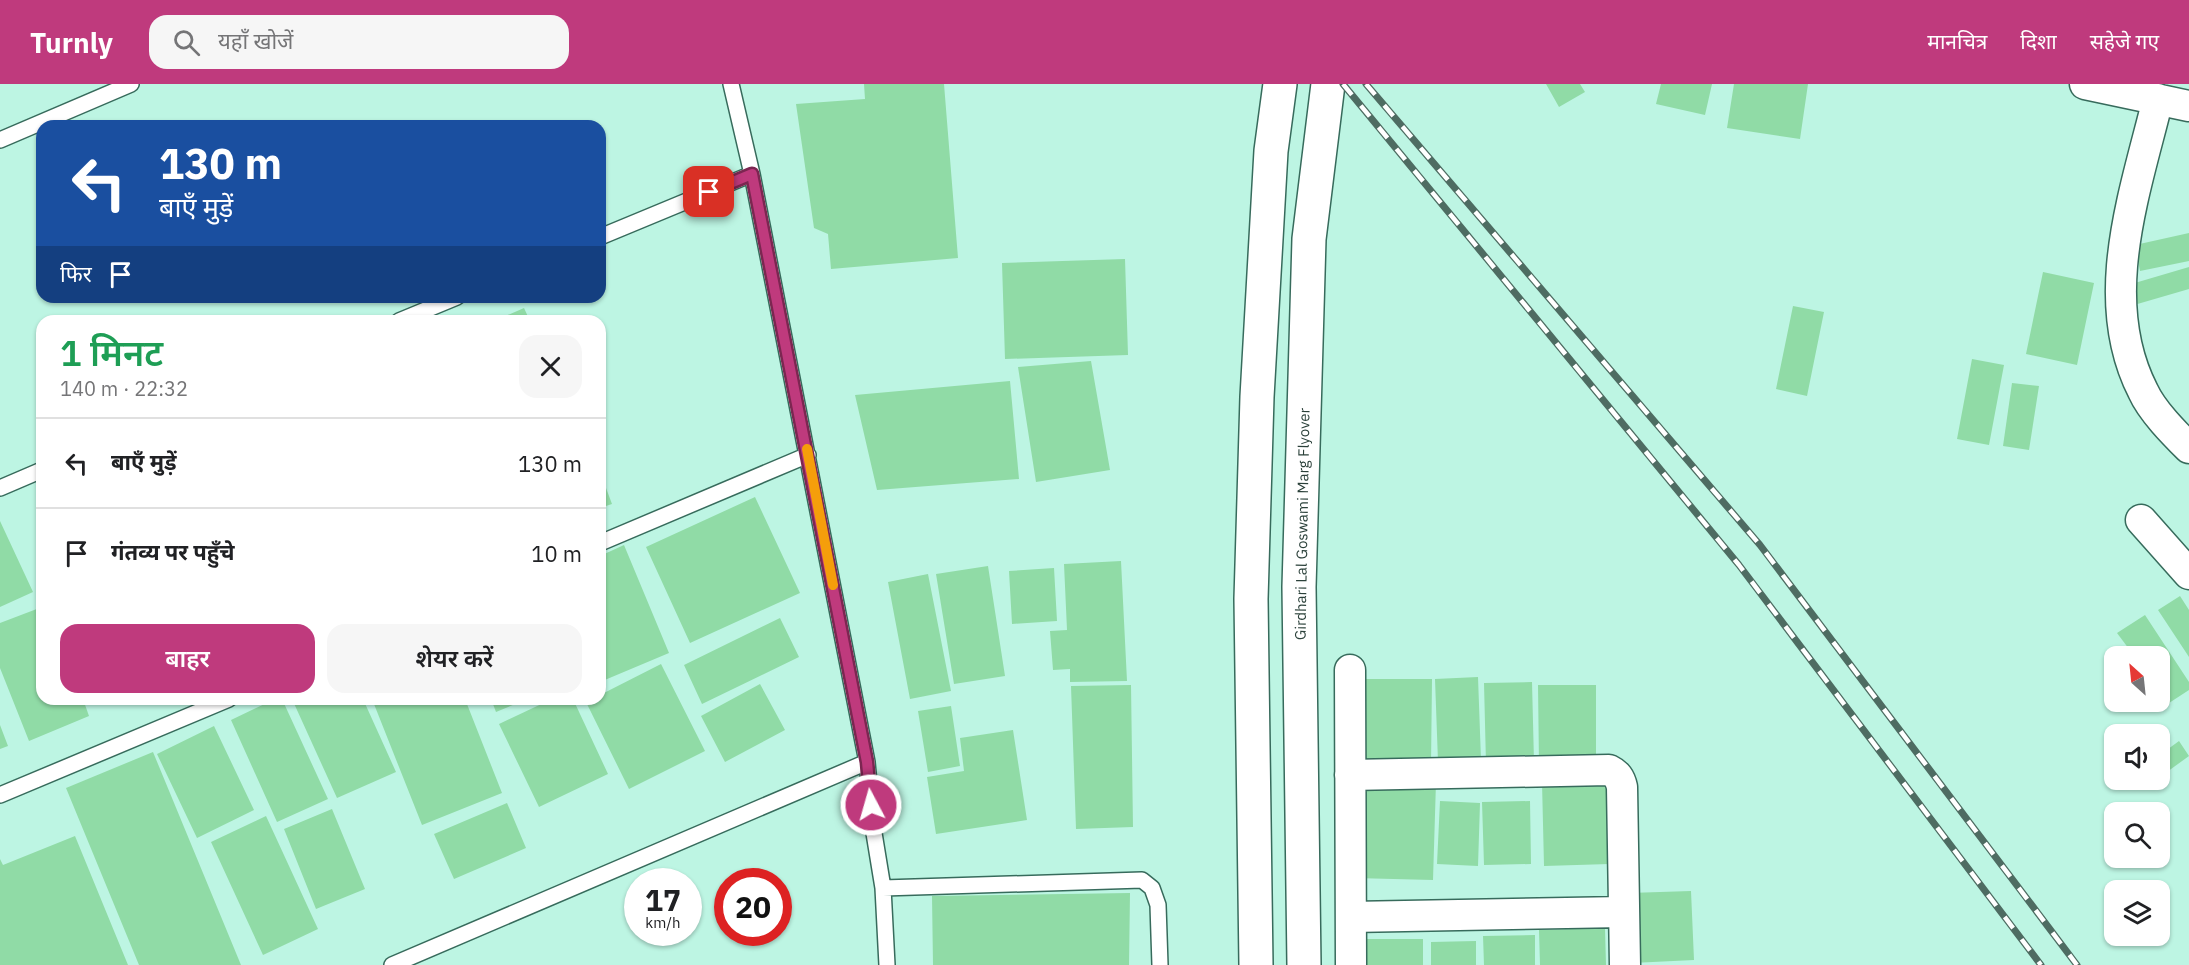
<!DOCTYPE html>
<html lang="hi">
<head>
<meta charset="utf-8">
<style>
	:root { --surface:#fff; --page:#f6f6f6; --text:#202124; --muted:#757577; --line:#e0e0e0; --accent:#bf3a7d }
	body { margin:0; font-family:"IBM Plex Sans","Noto Sans Devanagari",sans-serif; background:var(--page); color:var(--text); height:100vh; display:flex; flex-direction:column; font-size:22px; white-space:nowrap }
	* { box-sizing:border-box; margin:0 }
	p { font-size:20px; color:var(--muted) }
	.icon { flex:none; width:33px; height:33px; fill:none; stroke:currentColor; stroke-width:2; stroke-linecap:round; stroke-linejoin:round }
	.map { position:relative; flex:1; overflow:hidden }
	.panel { position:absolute; left:36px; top:231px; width:570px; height:390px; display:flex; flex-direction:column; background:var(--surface); border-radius:18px; box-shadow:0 2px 4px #0004 }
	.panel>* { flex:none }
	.hud { position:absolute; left:36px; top:36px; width:570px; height:183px; border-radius:18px; box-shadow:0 2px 4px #0004; background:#1a4fa0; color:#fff; overflow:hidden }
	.needle { width:39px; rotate:333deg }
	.tools { position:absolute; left:2104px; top:562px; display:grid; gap:12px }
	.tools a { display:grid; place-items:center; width:66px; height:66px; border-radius:12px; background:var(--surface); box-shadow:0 2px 4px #0004; font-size:30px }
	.speed { position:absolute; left:624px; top:784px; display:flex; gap:12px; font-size:30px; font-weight:700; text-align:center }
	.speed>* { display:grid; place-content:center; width:78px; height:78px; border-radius:50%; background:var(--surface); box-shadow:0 2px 4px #0004; line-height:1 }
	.speed small { font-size:15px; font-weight:400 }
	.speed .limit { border:9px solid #d22; background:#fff; color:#111 }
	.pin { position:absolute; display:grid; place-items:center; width:51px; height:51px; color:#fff; margin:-26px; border-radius:12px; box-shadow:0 3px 9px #0006 }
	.me { position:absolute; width:66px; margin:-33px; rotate:354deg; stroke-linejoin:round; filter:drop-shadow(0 0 4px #0008) }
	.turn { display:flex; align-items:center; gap:21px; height:126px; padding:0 24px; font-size:27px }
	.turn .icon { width:78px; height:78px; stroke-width:2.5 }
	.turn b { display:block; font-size:42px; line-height:51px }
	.then { display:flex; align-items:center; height:57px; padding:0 24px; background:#0003; gap:12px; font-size:22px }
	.round { display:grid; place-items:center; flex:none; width:63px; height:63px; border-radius:18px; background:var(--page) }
	.headline { display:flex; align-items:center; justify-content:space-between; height:102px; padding:0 24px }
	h1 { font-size:36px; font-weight:600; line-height:45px; color:#1e9e55 }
	.primary-button { display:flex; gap:12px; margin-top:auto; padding:12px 24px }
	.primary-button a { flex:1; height:69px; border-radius:18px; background:var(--accent); color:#fff; font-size:24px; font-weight:600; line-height:69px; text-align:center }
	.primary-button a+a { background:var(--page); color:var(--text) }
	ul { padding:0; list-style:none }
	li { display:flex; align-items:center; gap:18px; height:90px; padding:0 24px; border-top:2px solid var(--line) }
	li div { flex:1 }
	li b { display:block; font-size:22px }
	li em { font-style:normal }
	header { display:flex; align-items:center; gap:36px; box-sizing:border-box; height:84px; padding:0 30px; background:var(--accent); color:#fff }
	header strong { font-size:28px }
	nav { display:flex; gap:33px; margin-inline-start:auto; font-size:21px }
	.search { width:420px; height:54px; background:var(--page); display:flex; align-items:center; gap:15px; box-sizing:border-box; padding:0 21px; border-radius:18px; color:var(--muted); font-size:22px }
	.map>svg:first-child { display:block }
	.building { fill:#90dba6 }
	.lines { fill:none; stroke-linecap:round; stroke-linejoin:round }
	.service-casing { stroke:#376b5c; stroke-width:18 }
	.minor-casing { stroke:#376b5c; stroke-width:33 }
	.secondary-casing { stroke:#376b5c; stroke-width:36 }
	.service { stroke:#fff; stroke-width:15 }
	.minor { stroke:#fff; stroke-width:30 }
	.secondary { stroke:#fff; stroke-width:33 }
	.rail-casing { stroke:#4e6c62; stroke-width:7 }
	.rail { stroke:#fff; stroke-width:4.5; stroke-dasharray:14; stroke-linecap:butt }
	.route-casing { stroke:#7c2651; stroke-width:15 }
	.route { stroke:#bf3a7d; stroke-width:10 }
	.slow { stroke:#f59e0b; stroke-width:10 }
	.labels { text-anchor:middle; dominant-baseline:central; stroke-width:5; stroke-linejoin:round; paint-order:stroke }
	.street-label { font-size:15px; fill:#2b413a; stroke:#fff }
</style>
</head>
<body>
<header>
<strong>Turnly</strong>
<div class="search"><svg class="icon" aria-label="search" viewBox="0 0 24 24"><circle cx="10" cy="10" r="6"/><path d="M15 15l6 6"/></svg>यहाँ खोजें</div>
<nav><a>मानचित्र</a><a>दिशा</a><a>सहेजे गए</a></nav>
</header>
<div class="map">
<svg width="2189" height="881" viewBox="0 0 2189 881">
	<rect width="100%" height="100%" fill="#bdf5e3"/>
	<path class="building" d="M 864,0 L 944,0 L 958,174 L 831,185 L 828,150 L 814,144 L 796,20 L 865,15 Z
		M 1546,0 L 1580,0 L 1585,8 L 1559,23 Z
		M 1661,0 L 1712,0 L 1705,31 L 1656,20 Z
		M 1734,0 L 1808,0 L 1800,55 L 1727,44 Z
		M 2189,149 L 2189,177 L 2140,187 L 2135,161 Z
		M 1125,175 L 1128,271 L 1005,275 L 1002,179 Z
		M 2189,183 L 2189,205 L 2134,221 L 2128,201 Z
		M 2043,188 L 2094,199 L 2077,281 L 2026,270 Z
		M 1793,222 L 1824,228 L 1807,312 L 1776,305 Z
		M 524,224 L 530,237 L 494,237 Z
		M 1972,275 L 2004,281 L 1989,361 L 1957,355 Z
		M 1091,277 L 1110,386 L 1036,398 L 1018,283 Z
		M 1010,297 L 1019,395 L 877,406 L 855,311 Z
		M 2012,299 L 2039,302 L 2029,366 L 2003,362 Z
		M 600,388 L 612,420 L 600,424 Z
		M 755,413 L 800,509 L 690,559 L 646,463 Z
		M 0,437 L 33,508 L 0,523 Z
		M 624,461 L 669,569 L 600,598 L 600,472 Z
		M 1121,477 L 1127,597 L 1070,598 L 1070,585 L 1053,586 L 1050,547 L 1067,546 L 1064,480 Z
		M 988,482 L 1005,592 L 954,600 L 936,490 Z
		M 1054,484 L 1057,537 L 1012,540 L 1009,487 Z
		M 928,490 L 951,607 L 910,615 L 888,498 Z
		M 2180,512 L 2189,526 L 2189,573 L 2158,526 Z
		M 42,523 L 42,615 L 83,615 L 89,632 L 29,657 L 0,584 L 0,539 Z
		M 2145,531 L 2189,598 L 2189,606 L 2169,619 L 2160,607 L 2160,573 L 2135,573 L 2117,549 Z
		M 780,534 L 799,573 L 702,620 L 684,581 Z
		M 661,580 L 705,667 L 629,705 L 586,618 L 592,615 L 600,615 L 600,611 Z
		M 1478,593 L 1481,676 L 1438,678 L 1435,595 Z
		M 1357,595 L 1432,595 L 1431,682 L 1357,682 Z
		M 1532,598 L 1534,678 L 1486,680 L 1484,599 Z
		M 760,600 L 785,646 L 725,678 L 701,632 Z
		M 1131,601 L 1133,743 L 1076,745 L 1071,602 Z
		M 1538,601 L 1596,601 L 1596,682 L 1539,681 Z
		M 275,615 L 282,615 L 328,715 L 277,738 L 231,636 Z
		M 292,615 L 363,615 L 396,688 L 337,714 Z
		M 372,615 L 465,615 L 502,709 L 422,741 Z
		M 491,615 L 527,615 L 496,628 Z
		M 552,615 L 573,615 L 608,690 L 539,723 L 499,640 Z
		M 951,622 L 960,682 L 928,688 L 918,627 Z
		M 0,641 L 8,662 L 0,665 Z
		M 214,642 L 254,726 L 197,754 L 157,670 Z
		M 1013,646 L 1027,736 L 936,750 L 927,693 L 964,687 L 960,654 Z
		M 2179,657 L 2189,672 L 2160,693 L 2160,671 Z
		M 153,668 L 241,881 L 139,881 L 66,704 Z
		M 1357,696 L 1436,698 L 1433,796 L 1354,794 Z
		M 1607,696 L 1609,780 L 1544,782 L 1542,698 Z
		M 1440,717 L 1480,719 L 1478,782 L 1437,780 Z
		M 1530,717 L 1531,780 L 1484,781 L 1482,718 Z
		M 507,719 L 526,764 L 454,795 L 434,750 Z
		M 332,725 L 365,805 L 316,825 L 284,745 Z
		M 266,732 L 318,845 L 263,871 L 211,758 Z
		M 75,752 L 128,881 L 0,881 L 0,775 L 3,781 Z
		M 1691,807 L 1694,876 L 1632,879 L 1629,809 Z
		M 1130,809 L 1129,881 L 933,881 L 932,812 Z
		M 1605,844 L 1606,881 L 1540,881 L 1539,846 Z
		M 1535,851 L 1535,881 L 1484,881 L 1483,852 Z
		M 1363,855 L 1423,855 L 1423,881 L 1362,881 Z
		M 1476,857 L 1476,881 L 1431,881 L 1431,858 Z"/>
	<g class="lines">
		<defs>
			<path id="service" d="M 731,0 L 752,90 L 867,678 L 873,743 L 883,804 L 887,881
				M 0,56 L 131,0
				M 600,153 L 752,90
				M 399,237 L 457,213
				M 0,404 L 42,386
				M 600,459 L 808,371
				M 0,711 L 229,615
				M 883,804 L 1142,796 L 1152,804 L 1158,821 L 1160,881
				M 392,881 L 867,678"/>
			<path id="minor" d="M 2085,0 L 2189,22
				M 2158,15 C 2135,109 2096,215 2143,307 C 2152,327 2174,349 2189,364
				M 2141,436 L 2189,490
				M 1350,586 L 1351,881
				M 1350,691 L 1609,686 C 1617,690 1620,694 1622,703 L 1625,881
				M 1351,833 L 1623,828"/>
			<path id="secondary" d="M 1256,881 L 1251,515 L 1257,313 L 1271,67 L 1280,0
				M 1304,881 L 1299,503 L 1309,155 L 1328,0"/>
		</defs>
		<use href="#service" class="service-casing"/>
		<use href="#minor" class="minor-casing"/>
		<use href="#secondary" class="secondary-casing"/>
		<use href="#service" class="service"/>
		<use href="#minor" class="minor"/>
		<use href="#secondary" class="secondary"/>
		<defs>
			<path id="rail" d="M 1343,0 L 1739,481 L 2041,881
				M 1366,0 L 1760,461 L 2077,881"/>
		</defs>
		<use href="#rail" class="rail-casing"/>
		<use href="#rail" class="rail"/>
	</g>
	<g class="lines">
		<defs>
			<path id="route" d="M 709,108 L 752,90 L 867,678 L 871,721"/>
		</defs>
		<use href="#route" class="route-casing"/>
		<use href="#route" class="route"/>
		<path class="slow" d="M 807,365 L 833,501"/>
	</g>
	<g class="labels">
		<g class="street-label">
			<text transform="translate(1302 440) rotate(-89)">Girdhari Lal Goswami Marg Flyover</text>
		</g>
	</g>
</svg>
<div class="tools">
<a><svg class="needle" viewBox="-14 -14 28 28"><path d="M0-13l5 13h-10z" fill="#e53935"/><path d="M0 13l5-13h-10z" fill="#757577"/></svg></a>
<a><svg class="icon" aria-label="sound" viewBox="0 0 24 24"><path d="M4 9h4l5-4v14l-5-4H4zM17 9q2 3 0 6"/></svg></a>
<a><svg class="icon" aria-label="search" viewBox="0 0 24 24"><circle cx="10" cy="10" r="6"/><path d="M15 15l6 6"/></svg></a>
<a><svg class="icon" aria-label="layers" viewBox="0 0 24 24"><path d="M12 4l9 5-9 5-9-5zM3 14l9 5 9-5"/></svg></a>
</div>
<div class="speed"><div>17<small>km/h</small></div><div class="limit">20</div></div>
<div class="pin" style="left:709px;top:108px;background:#d93025"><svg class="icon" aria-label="arrive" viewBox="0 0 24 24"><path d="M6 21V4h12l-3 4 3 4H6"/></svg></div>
<svg class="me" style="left:871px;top:721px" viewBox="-20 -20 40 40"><circle r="17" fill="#bf3a7d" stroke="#fff" stroke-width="3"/><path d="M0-11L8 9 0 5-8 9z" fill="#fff"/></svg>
<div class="hud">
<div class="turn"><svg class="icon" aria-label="left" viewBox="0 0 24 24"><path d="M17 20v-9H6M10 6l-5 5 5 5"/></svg><div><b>130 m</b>बाएँ मुड़ें</div></div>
<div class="then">फिर<svg class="icon" aria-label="arrive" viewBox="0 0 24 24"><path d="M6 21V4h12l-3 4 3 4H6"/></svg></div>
</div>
<section class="panel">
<div class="headline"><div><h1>1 मिनट</h1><p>140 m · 22:32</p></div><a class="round"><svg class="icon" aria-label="close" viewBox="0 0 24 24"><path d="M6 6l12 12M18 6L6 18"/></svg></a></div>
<ul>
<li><svg class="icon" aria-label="left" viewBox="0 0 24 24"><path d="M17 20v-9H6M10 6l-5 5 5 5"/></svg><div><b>बाएँ मुड़ें</b></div><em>130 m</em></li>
<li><svg class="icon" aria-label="arrive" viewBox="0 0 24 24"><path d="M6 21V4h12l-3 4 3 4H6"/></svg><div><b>गंतव्य पर पहुँचे</b></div><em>10 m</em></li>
</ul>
<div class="primary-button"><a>बाहर</a><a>शेयर करें</a></div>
</section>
</div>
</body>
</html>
